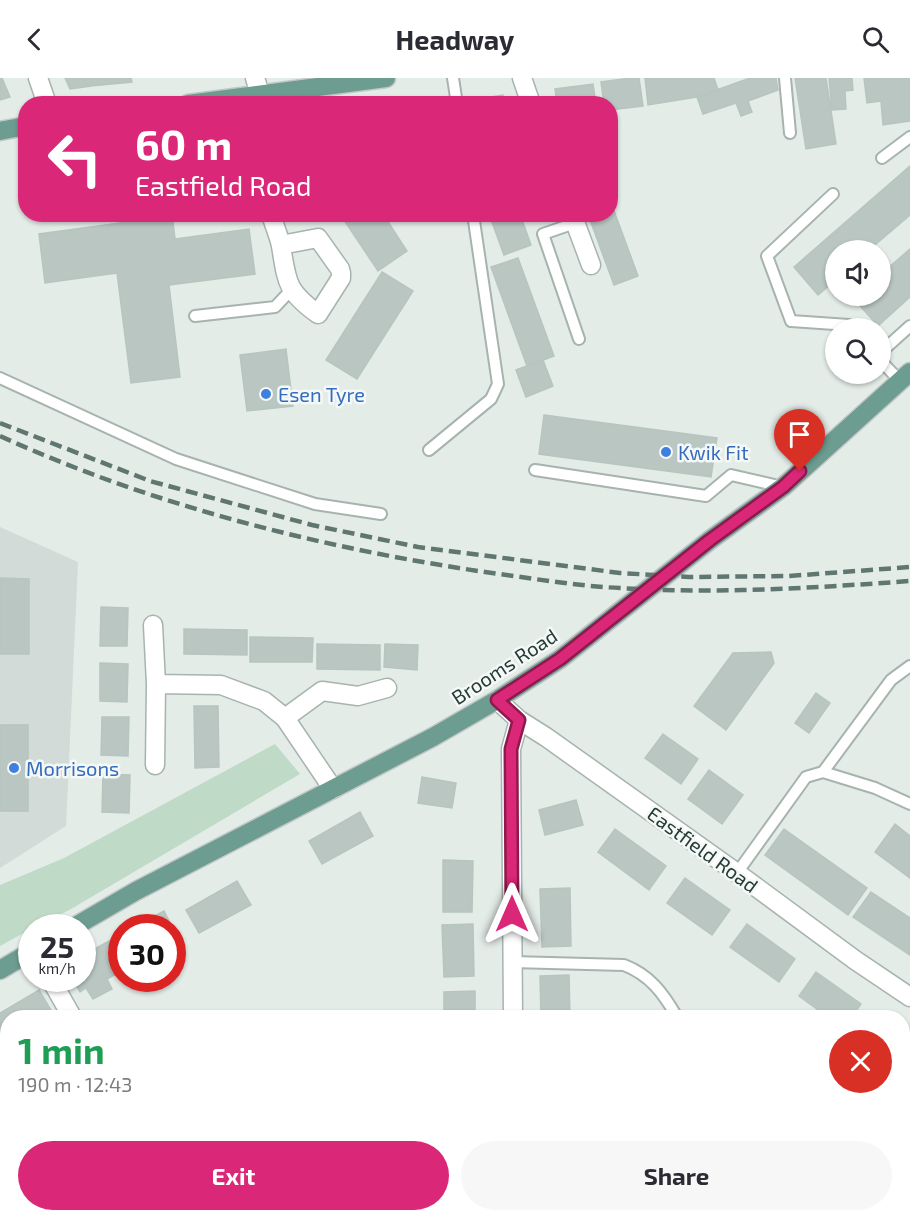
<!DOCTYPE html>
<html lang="en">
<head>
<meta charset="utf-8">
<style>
	:root { --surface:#fff; --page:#f7f7f7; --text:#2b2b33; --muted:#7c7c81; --accent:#db2777 }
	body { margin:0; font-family:"Exo 2",sans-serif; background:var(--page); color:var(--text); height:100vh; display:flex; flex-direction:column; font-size:22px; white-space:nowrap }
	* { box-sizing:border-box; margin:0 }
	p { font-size:20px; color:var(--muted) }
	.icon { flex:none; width:33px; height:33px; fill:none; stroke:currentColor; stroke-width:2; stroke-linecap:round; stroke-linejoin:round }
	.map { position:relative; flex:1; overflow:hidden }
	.panel { position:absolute; left:0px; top:932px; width:910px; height:212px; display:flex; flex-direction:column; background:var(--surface); border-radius:24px 24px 0 0; box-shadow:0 2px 4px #0004 }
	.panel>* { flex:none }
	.top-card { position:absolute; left:18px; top:18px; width:600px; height:126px; border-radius:24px; box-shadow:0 2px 4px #0004; background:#db2777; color:#fff; overflow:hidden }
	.controls { position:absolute; left:825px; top:162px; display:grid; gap:12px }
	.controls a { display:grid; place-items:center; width:66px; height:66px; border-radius:50%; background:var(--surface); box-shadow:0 2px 4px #0004; font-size:30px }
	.speed { position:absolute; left:18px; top:836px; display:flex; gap:12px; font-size:30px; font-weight:700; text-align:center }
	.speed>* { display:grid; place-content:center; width:78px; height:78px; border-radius:50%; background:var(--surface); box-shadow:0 2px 4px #0004; line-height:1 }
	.speed small { font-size:15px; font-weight:400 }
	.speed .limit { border:9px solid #d22; background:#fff; color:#111 }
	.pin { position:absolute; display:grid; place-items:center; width:51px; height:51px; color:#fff; margin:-62px -26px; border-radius:50% 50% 50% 0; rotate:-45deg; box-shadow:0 0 6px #0007 }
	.pin .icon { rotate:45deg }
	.me { position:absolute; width:66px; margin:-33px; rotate:0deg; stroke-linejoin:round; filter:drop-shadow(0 0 4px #0008) }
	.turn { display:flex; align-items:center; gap:21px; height:126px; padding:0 18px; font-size:27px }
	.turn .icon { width:78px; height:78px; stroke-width:2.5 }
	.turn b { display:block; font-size:42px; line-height:51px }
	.round { display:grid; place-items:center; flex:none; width:63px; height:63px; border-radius:32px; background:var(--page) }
	.headline { display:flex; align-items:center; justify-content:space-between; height:102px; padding:0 18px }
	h1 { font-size:36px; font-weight:700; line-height:45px; color:#1e9e55 }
	.button { display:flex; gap:12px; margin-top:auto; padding:12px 18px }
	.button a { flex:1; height:69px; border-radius:36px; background:var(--accent); color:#fff; font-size:24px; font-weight:700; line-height:69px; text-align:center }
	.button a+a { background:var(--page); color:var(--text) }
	header { display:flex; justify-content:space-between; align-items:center; height:78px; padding:0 18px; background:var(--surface); font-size:27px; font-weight:700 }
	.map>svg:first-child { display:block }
	.built { fill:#d2dbd7 }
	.green { fill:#bfdac7 }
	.building { fill:#b9c6c1; stroke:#b7c5bf; stroke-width:1.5 }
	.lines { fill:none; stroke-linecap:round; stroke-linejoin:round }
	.service-casing { stroke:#a7b3af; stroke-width:14 }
	.minor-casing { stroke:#a7b3af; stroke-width:21 }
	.tertiary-casing { stroke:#a7b3af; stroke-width:21 }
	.primary-casing { stroke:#c2c8c7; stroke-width:21 }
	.service { stroke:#fff; stroke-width:10 }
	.minor { stroke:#fff; stroke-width:18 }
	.tertiary { stroke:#fff; stroke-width:18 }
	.primary { stroke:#6d9c91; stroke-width:18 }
	.rail { stroke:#607671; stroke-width:4.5; stroke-dasharray:12 6; stroke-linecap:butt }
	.route-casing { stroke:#8e194d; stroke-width:15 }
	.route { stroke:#db2777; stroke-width:10 }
	.shop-dot { fill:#3f7fe0; stroke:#f4f8f6; stroke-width:2 }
	.labels { text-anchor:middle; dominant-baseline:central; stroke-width:5; stroke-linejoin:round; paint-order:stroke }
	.shop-label { font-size:20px; fill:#366cbe; stroke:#f4f8f6; text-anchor:start }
	.street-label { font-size:20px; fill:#253b36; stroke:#f4f8f6 }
</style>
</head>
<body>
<header><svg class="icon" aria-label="back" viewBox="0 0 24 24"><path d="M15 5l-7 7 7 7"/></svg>Headway<svg class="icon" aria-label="search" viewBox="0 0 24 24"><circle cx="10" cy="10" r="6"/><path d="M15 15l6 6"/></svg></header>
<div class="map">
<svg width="910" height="1142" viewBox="0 0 910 1142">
	<rect width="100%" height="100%" fill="#e4ece8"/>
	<path class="built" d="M 0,449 L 78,484 L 66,748 L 0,790 Z"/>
	<path class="green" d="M 275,666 L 300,696 L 71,831 L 36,849 L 32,849 L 31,851 L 0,868 L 0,807 L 64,780 Z
		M 903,1064 L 910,1067 L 910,1128 L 903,1128 Z"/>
	<path class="building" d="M 0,0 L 2,0 L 10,19 L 0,22 Z
		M 65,0 L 90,0 L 91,8 L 70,11 Z
		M 90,0 L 131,0 L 132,4 L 91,8 Z
		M 631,0 L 639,0 L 643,28 L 610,32 L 610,26 L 604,26 L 601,4 Z
		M 645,0 L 714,0 L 718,12 L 697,19 L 648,27 Z
		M 750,0 L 776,0 L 778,12 L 748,23 L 752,34 L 741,38 L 736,25 L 703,36 L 697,19 Z
		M 795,0 L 826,0 L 836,66 L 806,71 Z
		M 829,0 L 852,0 L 853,12 L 845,13 L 846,31 L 832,32 Z
		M 864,0 L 910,0 L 910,43 L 883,47 L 881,23 L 867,25 Z
		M 593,6 L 596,26 L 557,26 L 555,11 Z
		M 503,17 L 504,26 L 465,26 L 464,23 Z
		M 454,18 L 455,26 L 416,26 L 416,23 Z
		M 910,88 L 910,137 L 869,172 L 836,172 L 836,202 L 818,217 L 794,189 Z
		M 613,130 L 638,198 L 614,207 L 589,139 L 595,136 L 610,136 L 610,131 Z
		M 119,136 L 172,136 L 175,161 L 249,151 L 255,196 L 169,207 L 180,299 L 131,305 L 117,195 L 45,205 L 39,156 L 120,145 Z
		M 340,136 L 383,136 L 407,173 L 378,193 Z
		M 489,136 L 520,136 L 531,167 L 504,177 Z
		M 910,171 L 910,219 L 878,248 L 854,221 L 858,218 L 880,218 L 880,197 Z
		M 518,180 L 554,278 L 527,288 L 491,189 Z
		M 382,194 L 413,213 L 357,301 L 326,282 Z
		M 286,271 L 293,328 L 247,333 L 240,277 Z
		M 543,282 L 553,308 L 526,319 L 516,292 Z
		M 544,337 L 717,360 L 711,399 L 539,376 Z
		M 0,500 L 29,501 L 29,576 L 0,576 Z
		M 101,529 L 128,530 L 127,568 L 100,568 Z
		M 184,551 L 247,552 L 247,577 L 184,576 Z
		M 250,559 L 313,560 L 312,584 L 250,584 Z
		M 317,566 L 380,567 L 380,592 L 317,591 Z
		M 385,566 L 418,567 L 417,592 L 384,589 Z
		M 771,574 L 774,585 L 726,652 L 694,628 L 733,575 Z
		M 100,585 L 128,586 L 127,624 L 100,623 Z
		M 816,615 L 830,625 L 809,655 L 795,645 Z
		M 194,628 L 218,628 L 219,689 L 195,690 Z
		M 102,639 L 129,639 L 128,678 L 101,677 Z
		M 0,647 L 28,647 L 28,733 L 0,733 Z
		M 663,656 L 698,681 L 681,706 L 645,680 Z
		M 709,692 L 743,717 L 722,746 L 688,721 Z
		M 103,696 L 130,697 L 129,735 L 102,734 Z
		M 422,699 L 456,705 L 452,730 L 418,725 Z
		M 576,722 L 583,747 L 545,757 L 539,732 Z
		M 360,734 L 373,758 L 322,786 L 309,763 Z
		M 895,746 L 910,758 L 910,800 L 875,774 Z
		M 615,751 L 666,788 L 649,812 L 598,774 Z
		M 784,751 L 867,810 L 848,837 L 765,777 Z
		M 443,782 L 473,783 L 472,834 L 443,834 Z
		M 685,800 L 730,832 L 712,857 L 667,825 Z
		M 237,803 L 251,827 L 199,855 L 186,832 Z
		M 570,810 L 571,868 L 542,869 L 540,811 Z
		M 871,814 L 910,840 L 910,877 L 853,839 Z
		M 164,833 L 172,849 L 134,849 Z
		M 473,846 L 474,898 L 444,899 L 442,847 Z
		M 747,846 L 795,881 L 779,904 L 730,869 Z
		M 172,849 L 180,863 L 173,866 L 178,876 L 172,879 Z
		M 122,856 L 122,897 L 120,894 L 114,897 L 98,869 Z
		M 98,869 L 114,897 L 107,901 L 112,911 L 93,921 L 86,910 L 80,914 L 72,900 L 82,900 L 82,878 Z
		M 816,894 L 861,926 L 852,939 L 828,939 L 799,918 Z
		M 569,897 L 570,939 L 541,939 L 540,898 Z
		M 39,912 L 55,939 L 8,939 L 8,967 L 4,969 L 0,962 L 0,935 Z
		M 475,913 L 475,939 L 444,939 L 444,914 Z
		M 903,962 L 910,967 L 910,1000 L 903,995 Z
		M 0,1110 L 8,1119 L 8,1136 L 13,1136 L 5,1142 L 0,1142 Z
		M 303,1136 L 329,1136 L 322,1142 L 310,1142 Z
		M 408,1136 L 453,1136 L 446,1142 L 414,1142 Z
		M 533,1136 L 553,1136 L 554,1142 L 534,1142 Z
		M 666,1136 L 700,1136 L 705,1141 L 672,1142 Z"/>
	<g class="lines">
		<defs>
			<path id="service" d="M 453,0 L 457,26
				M 785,0 L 790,55
				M 882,80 L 910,59
				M 833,116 L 767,178 L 791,243 L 849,247 L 852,250
				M 575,145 L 543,156 L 579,261
				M 195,238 L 275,229 L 292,211
				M 880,275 L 910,248
				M 880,282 L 900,303
				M 0,300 L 176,381 L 315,426 L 381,436
				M 429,372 L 491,321 L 498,306 L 473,136
				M 535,392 L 706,418 L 731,397 L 783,409
				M 823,694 L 891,602 L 910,588
				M 737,795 L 806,699 L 823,694 L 875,710 L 910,726
				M 512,884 L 624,887 C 650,897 663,915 677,939
				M 507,1142 L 509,1136"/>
			<path id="minor" d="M 38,0 L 47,26
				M 255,0 L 260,16
				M 522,0 L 531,26
				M 271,136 C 274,147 279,158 281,168 C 287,204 286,213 318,236 L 341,200 L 341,195 L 340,191 L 318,160 L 281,167
				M 572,136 L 591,187
				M 153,547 L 156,606 L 155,687
				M 156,606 L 221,607 L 264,623 L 285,640 L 333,711
				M 285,640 L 322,613 L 358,618 L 387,610
				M 50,900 L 72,939
				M 513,939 L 511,671 L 519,642
				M 605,1136 L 611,1142
				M 377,1142 L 384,1136"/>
			<path id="tertiary" d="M 497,622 L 519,642 L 546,659 L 737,795 L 855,882 L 910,919"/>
			<path id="primary" d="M 188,26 L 386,0
				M 0,53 L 26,48
				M 74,849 L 136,813 L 433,659 L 497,622 L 560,581 L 710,462 L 783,409 L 910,294
				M 0,892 L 32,873"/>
		</defs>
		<use href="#service" class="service-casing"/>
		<use href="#minor" class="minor-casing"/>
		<use href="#tertiary" class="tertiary-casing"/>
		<use href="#primary" class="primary-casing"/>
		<use href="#service" class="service"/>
		<use href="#minor" class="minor"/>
		<use href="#tertiary" class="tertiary"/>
		<use href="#primary" class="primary"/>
		<path class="rail" d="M 0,345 L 150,403 L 312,447 L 418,469 L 620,495 L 689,499 L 789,498 L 910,489
			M 0,358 C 151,427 321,470 485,494 C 530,500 575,508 620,510 C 717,516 813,510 910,503"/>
	</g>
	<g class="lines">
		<defs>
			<path id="route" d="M 512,836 L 511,671 L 519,642 L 497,622 L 560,581 L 710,462 L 783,409 L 800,393"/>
		</defs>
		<use href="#route" class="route-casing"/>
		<use href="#route" class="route"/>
	</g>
	<g class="shop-dot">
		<circle cx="266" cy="316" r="6"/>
		<circle cx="666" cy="374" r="6"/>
		<circle cx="14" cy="690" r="6"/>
	</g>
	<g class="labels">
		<g class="shop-label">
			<text x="278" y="316">Esen Tyre</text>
			<text x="678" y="374">Kwik Fit</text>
			<text x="26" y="690">Morrisons</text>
		</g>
		<g class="street-label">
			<text transform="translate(504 588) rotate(-33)">Brooms Road</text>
			<text transform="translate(703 771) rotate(36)">Eastfield Road</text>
		</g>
	</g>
</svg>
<div class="controls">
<a><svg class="icon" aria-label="sound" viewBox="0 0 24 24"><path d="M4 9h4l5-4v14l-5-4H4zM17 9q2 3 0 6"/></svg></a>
<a><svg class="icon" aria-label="search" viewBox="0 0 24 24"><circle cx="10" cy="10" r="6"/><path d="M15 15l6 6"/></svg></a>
</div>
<div class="speed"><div>25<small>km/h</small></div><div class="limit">30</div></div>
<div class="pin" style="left:800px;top:393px;background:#d93025"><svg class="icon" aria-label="arrive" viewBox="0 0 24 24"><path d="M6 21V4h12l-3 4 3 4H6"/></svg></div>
<svg class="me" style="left:512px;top:836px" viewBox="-20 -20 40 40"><path d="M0-17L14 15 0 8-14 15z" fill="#db2777" stroke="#fff" stroke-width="4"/></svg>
<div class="top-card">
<div class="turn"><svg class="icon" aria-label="left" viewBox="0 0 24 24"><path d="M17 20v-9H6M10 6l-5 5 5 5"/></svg><div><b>60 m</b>Eastfield Road</div></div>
</div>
<section class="panel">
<div class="headline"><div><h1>1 min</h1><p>190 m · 12:43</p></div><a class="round" style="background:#d93025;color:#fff"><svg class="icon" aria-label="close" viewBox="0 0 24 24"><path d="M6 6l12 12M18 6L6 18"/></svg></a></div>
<div class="button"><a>Exit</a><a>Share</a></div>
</section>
</div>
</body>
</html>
